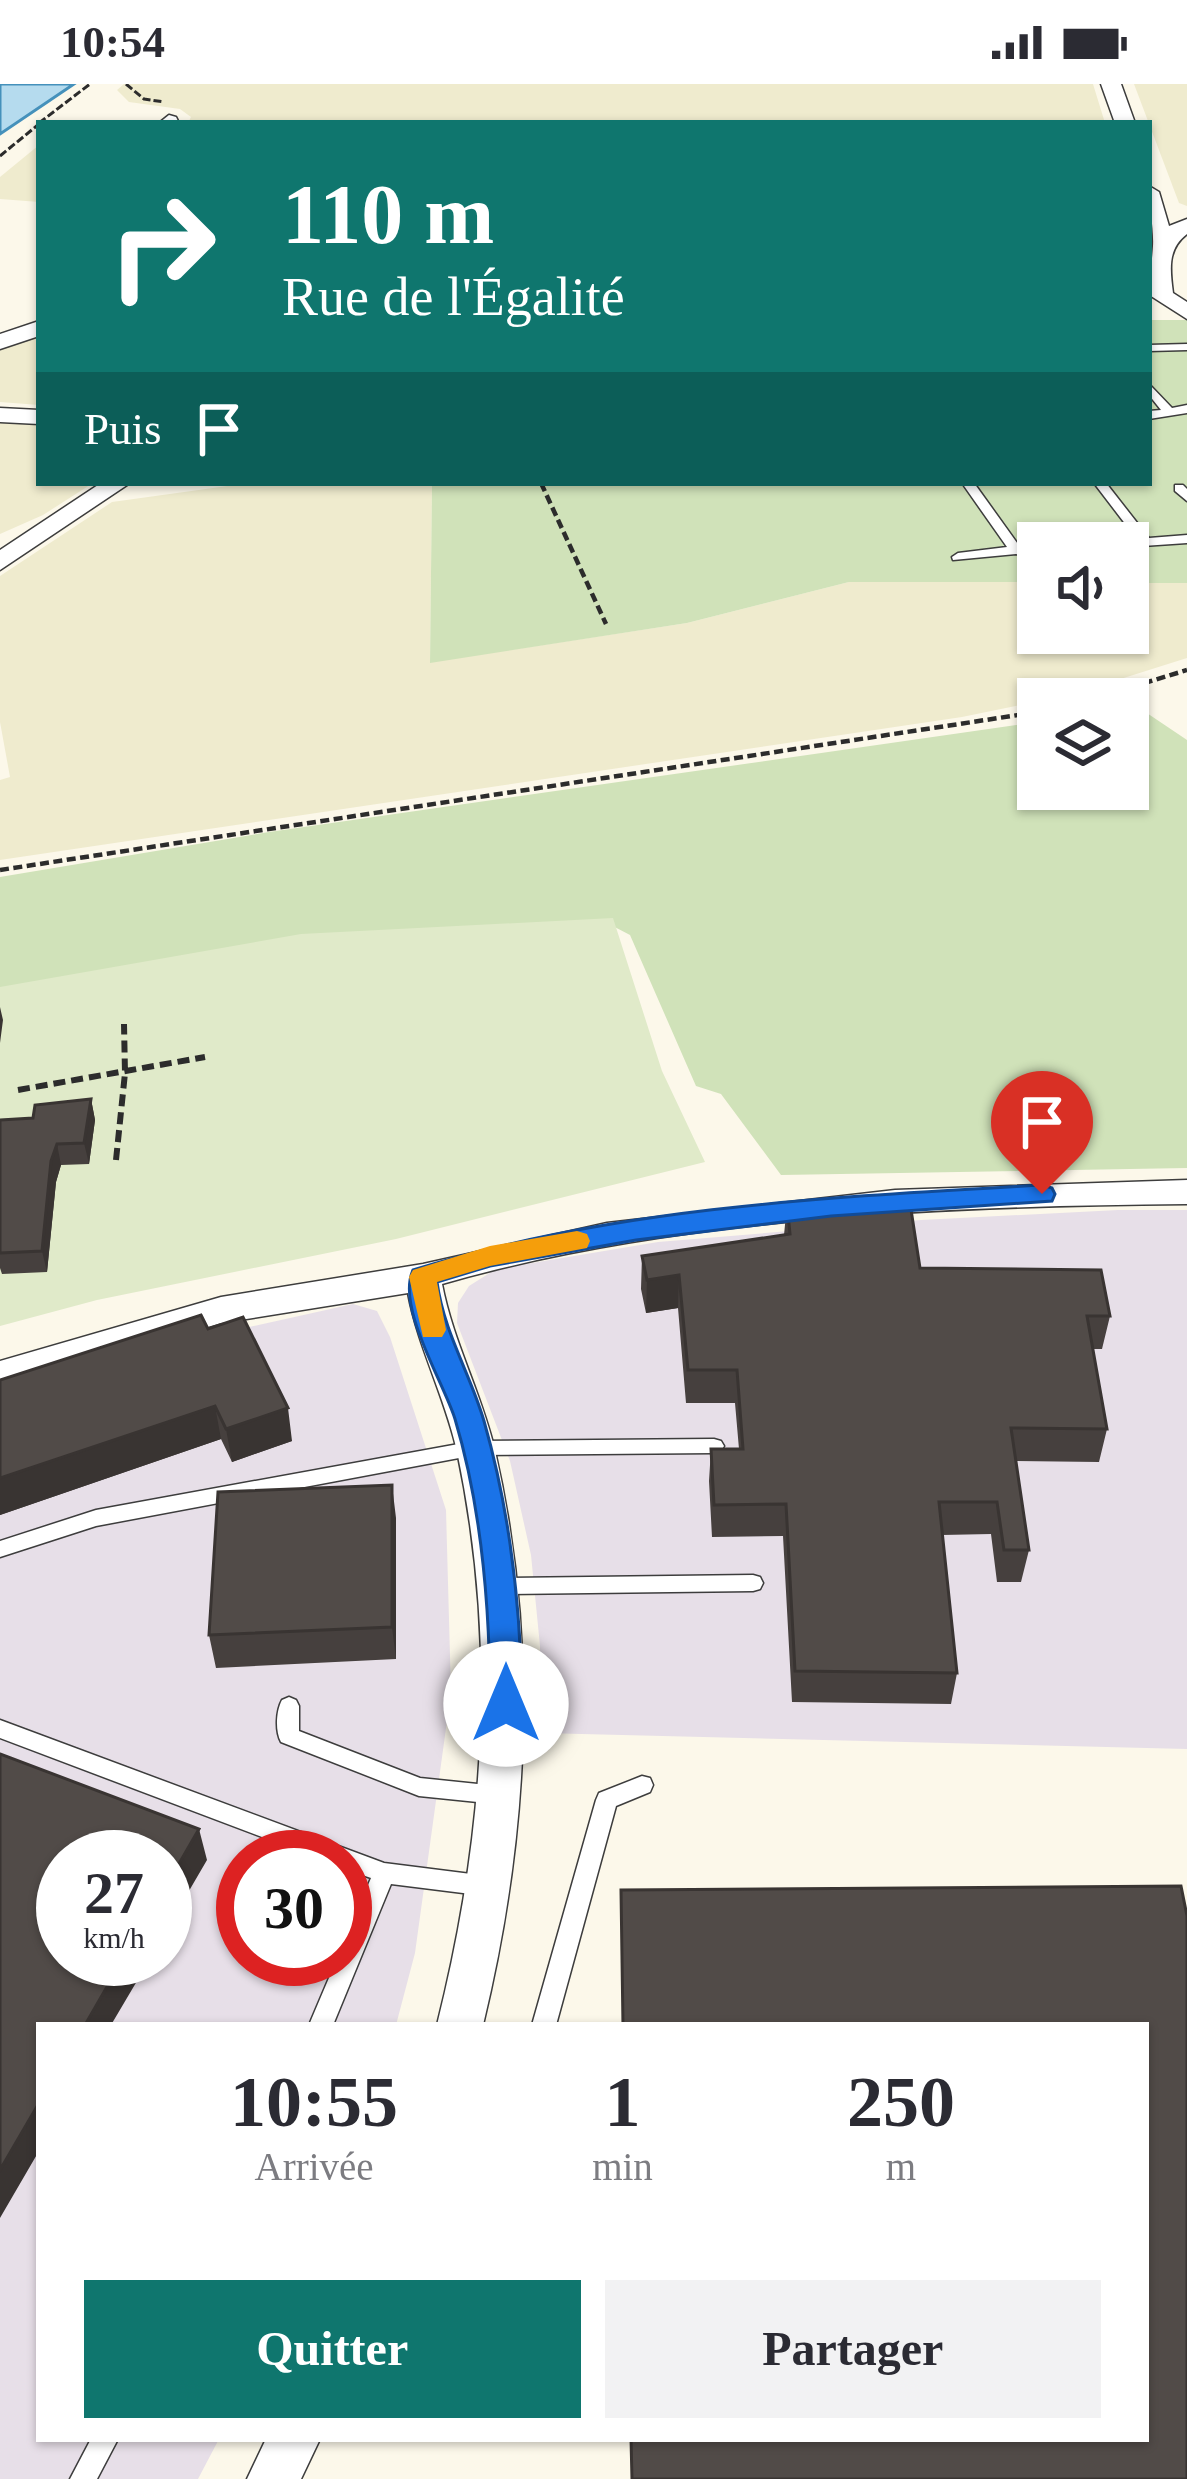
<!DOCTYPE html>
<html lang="fr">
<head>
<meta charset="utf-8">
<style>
	:root { --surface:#fff; --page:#f2f2f3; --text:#2b2b33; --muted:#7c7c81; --accent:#0f766e }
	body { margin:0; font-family:Georgia,serif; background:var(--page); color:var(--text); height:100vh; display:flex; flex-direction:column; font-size:45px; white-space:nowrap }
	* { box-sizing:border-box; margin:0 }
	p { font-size:39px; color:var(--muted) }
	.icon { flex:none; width:66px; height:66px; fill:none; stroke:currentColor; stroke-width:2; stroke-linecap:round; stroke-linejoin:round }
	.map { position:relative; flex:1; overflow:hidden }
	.drawer { position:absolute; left:36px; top:1938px; width:1113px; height:420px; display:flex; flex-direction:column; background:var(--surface); border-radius:0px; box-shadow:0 3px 9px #0004 }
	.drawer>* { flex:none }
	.guide { position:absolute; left:36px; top:36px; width:1116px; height:366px; border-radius:0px; box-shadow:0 3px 9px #0004; background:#0f766e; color:#fff; overflow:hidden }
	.tools { position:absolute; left:1017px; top:438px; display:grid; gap:24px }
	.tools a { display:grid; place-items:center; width:132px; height:132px; border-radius:0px; background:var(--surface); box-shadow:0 3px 9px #0004; font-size:60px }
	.speed { position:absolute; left:36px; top:1746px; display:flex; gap:24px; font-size:60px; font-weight:700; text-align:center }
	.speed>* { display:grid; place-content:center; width:156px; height:156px; border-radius:50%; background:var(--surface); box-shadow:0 3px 9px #0004; line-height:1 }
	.speed small { font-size:30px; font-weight:400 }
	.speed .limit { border:18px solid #d22; background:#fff; color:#111 }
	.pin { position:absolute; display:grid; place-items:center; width:102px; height:102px; color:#fff; margin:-123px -51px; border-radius:50% 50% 50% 0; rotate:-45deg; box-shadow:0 0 12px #0007 }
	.pin .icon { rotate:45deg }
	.me { position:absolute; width:132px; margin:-66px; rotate:0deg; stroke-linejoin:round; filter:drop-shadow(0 0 9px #0008) }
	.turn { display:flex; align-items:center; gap:42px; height:252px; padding:0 48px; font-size:54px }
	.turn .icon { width:156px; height:156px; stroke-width:2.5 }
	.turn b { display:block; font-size:84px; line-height:102px }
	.then { display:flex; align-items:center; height:114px; padding:0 48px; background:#0003; gap:24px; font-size:45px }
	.eta { display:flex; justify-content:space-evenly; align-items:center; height:204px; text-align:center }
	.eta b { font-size:72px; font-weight:700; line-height:84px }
	.primary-button { display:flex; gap:24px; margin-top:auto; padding:24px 48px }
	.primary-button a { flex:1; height:138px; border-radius:0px; background:var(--accent); color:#fff; font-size:48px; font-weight:700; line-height:138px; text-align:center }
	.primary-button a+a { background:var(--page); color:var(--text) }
	.status { display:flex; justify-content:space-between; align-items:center; height:84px; padding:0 60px; background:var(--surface); direction:ltr }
	.status svg { height:33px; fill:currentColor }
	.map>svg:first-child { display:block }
	.industrial { fill:#e7dfe8; fill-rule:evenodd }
	.farmland { fill:#efebce }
	.green { fill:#d0e2b9 }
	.pitch { fill:#e0eac9 }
	.water { fill:#b5dbee; stroke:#4591bb; stroke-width:3 }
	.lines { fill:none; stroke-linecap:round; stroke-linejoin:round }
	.lane-casing { stroke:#3d3d3d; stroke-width:3 }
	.street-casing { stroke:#3d3d3d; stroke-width:3 }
	.path-far2 { stroke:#2c2c2c; stroke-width:3; stroke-dasharray:8 3; stroke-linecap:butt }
	.path-far1 { stroke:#2c2c2c; stroke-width:4.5; stroke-dasharray:9 4.5; stroke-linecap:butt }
	.path { stroke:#2c2c2c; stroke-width:6; stroke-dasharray:12 6; stroke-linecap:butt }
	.lane { fill:#fff; fill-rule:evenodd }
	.street { fill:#fff; fill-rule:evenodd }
	.wall { fill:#46403e }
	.shaded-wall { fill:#393432 }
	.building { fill:#514b48; stroke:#393432; stroke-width:3 }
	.route { fill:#1a73e8; stroke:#114b97; stroke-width:3 }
	.slow { fill:#f59e0b }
</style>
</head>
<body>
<div class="status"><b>10:54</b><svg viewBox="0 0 49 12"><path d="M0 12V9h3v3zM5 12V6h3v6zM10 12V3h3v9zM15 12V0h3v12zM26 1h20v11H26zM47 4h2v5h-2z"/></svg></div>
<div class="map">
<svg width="1187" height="2395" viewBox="0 0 1187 2395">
	<rect width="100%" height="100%" fill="#fcf8ea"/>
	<path class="industrial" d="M 1118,1126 L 1187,1126 L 1187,1665 L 541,1649 L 540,1562 L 531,1471 L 510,1377 L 457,1239 L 458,1219 L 469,1202 L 496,1185 L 658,1158 L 921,1136 Z
		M 353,1220 L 377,1227 L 390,1253 L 446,1426 L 451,1608 L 415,1869 L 396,1941 L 39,1941 L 39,2355 L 219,2355 L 198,2395 L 0,2395 L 0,1311 L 100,1276 ZM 63,1773 L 165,1773 L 165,1875 L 63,1875 ZM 243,1773 L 345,1773 L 345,1875 L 243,1875 Z"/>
	<path class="farmland" d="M 124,0 L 1093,0 L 1105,39 L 188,39 L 191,33 L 180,25 L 129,18 L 117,6 Z
		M 1134,0 L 1187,0 L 1187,122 L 1179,119 Z
		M 39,61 L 39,118 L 0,115 L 0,93 Z
		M 39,249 L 39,321 L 0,318 L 0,263 Z
		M 0,337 L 39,338 L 39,399 L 93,399 L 43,431 L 0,450 Z
		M 249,399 L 432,399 L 430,578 L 687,539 L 849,498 L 1038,498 L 1038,549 L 1128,549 L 1128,499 L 1187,499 L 1187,574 L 1073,610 L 962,633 L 0,776 L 0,696 L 10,693 L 0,638 L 0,492 L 112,418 Z"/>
	<path class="green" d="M 1149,236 L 1187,236 L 1187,499 L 1128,499 L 1128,459 L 1038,459 L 1038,498 L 849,498 L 687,539 L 430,579 L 432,399 L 1149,399 Z
		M 1129,617 L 1187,656 L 1187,1084 L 781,1091 L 721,1010 L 696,1002 L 630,851 L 607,839 L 0,908 L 0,793 L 269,748 L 1038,638 L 1038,705 L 1128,705 Z"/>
	<path class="pitch" d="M 613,834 L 662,987 L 705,1078 L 396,1155 L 97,1216 L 0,1242 L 0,903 L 301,850 Z"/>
	<path class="water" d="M 0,0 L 74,0 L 0,50 Z"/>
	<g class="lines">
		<defs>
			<path id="lane" d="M 1187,260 L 1187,266 L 1149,267 L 1149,261 Z
				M 1149,300 L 1172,324 L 1187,321 L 1187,329 L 1149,335 L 1149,327 L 1161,326 L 1149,311 Z
				M 962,399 L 974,399 L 1020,463 L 1038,467 L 1038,475 L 1016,470 L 953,476 L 952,473 L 958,469 L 1007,463 Z
				M 1094,399 L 1106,399 L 1149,454 L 1187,451 L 1187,459 L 1128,463 L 1128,459 L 1117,459 L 1123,455 L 1136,454 Z
				M 1175,401 L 1183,401 L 1187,405 L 1187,417 L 1175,407 Z
				M 714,1355 L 721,1357 L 724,1362 L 721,1367 L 714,1369 L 475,1371 L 96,1442 L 0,1473 L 0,1457 L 96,1426 L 475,1357 Z
				M 753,1491 L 760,1493 L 763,1499 L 760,1505 L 753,1507 L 499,1510 L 492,1508 L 489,1502 L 492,1496 L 499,1494 Z
				M 289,1613 L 296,1616 L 299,1622 L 299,1647 L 420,1694 L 497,1702 L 505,1704 L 508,1711 L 505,1718 L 497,1720 L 419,1712 L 281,1658 C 275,1647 276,1627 282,1616 Z
				M 0,1636 L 384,1779 L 487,1792 L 495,1795 L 498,1802 L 495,1809 L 487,1812 L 391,1800 L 333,1941 L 309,1941 L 337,1875 L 345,1875 L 345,1856 L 371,1794 L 345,1785 L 345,1773 L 315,1773 L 0,1654 Z
				M 642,1692 L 650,1694 L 653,1701 L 650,1708 L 616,1722 L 556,1941 L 532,1941 L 596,1716 L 599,1709 Z
				M 91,2355 L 118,2355 L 97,2395 L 70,2395 Z"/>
			<path id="street" d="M 1101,0 L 1121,0 L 1135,39 L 1115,39 Z
				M 169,31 L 176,33 L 179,39 L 159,39 Z
				M 1149,102 L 1159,108 L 1169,142 L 1187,135 L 1187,150 C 1167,165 1170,186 1173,209 L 1187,218 L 1187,235 L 1151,212 C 1149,194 1152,179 1153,162 C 1154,146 1149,120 1149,102 Z
				M 39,237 L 39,252 L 0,265 L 0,250 Z
				M 0,324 L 39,326 L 39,340 L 0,338 Z
				M 101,399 L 130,399 L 0,486 L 0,466 Z
				M 1187,1096 L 1187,1120 C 947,1122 674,1133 442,1200 C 453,1258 482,1310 495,1367 C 539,1560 529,1750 483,1941 L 437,1941 C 485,1750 498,1561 457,1367 C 445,1313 418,1263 408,1209 L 221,1239 L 0,1305 L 0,1277 L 221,1213 L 423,1180 L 607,1139 L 895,1106 Z
				M 266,2355 L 320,2355 L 301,2395 L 247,2395 Z"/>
		</defs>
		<use href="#lane" class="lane-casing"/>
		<use href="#street" class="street-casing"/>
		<path class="path-far2" d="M 126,0 L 144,15 L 164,18
			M 39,39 L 90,0
			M 0,72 L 39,40"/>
		<path class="path-far1" d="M 541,399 L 606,540
			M 1092,615 L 1187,586
			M 0,786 L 1038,628"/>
		<path class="path" d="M 18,1006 L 205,973
			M 116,1076 L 125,989 L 124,940"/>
		<use href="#lane" class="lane"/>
		<use href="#street" class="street"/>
	</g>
	<path class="wall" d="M 91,1015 L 95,1036 L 89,1080 L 61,1081 L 56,1098 L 47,1188 L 2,1190 L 0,1184 L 0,1036 L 33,1034 Z
		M 787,1120 L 920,1184 L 1110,1232 L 1102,1265 L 1093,1265 L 1107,1345 L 1099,1378 L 1016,1377 L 1029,1466 L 1021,1498 L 997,1498 L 991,1450 L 942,1451 L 957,1589 L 951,1620 L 792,1618 L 783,1452 L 712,1453 L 709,1397 L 711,1365 L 739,1365 L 735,1319 L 686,1319 L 678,1224 L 646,1229 L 641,1205 L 642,1172 L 784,1151 Z
		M 208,1245 L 292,1357 L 232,1378 L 221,1355 L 0,1431 L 0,1296 Z
		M 396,1434 L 396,1575 L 216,1584 L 209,1551 Z"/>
	<path class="shaded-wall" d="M 0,923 L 3,936 L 0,959 Z
		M 91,1015 L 95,1036 L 89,1080 L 84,1059 Z
		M 57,1060 L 61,1081 L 56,1098 L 47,1188 L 42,1167 L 51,1077 Z
		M 679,1191 L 678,1224 L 646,1229 L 647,1196 Z
		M 215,1322 L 221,1355 L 0,1431 L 0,1394 Z
		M 288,1324 L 292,1357 L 232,1378 L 226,1345 Z
		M 392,1401 L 396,1434 L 396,1575 L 392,1543 Z
		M 199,1745 L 207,1776 L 165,1848 L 165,1804 Z
		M 123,1875 L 150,1875 L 111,1941 L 85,1941 Z
		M 39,2019 L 39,2067 L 0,2134 L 0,2086 Z"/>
	<path class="building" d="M 91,1015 L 84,1059 L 57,1060 L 51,1077 L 42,1167 L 0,1169 L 0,1036 L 33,1034 L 35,1021 Z
		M 910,1119 L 920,1184 L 1101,1186 L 1110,1232 L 1087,1232 L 1107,1345 L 1011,1344 L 1029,1466 L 1004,1466 L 997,1418 L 939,1418 L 957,1589 L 795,1587 L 786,1420 L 714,1421 L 711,1365 L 743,1365 L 737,1286 L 688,1286 L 679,1191 L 647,1196 L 642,1172 L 790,1150 L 787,1120 Z
		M 201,1231 L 208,1245 L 243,1233 L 288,1324 L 226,1345 L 215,1322 L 0,1394 L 0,1296 Z
		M 392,1401 L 392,1543 L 209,1551 L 218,1408 Z
		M 0,1670 L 199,1745 L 165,1804 L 165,1773 L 63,1773 L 63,1875 L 123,1875 L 85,1941 L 39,1941 L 39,2019 L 0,2086 Z
		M 1181,1802 L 1187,1832 L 1187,2395 L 632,2395 L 631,2355 L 1146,2355 L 1146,1941 L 623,1941 L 621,1806 Z"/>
	<path class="route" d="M 1042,1101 L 1052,1104 L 1055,1110 L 1052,1117 L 831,1132 L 636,1156 L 490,1182 L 437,1198 C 444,1249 470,1289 484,1337 C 510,1428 521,1526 522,1620 L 517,1630 L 506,1634 L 495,1630 L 490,1620 C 490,1526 482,1425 455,1335 C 443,1297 396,1223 413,1186 C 616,1123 831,1113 1042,1101 Z"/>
	<path class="slow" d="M 577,1147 L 587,1150 L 590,1157 L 587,1164 L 490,1182 L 437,1198 L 446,1246 L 442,1253 L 423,1253 L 409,1193 L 413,1186 L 490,1162 Z"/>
</svg>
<div class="tools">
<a><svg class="icon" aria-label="sound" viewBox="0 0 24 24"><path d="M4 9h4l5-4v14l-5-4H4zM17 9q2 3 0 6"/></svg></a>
<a><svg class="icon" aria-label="layers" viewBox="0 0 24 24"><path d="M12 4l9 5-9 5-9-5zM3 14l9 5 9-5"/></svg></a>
</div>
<div class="speed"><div>27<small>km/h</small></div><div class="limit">30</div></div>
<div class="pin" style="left:1042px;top:1110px;background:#d93025"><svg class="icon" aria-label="arrive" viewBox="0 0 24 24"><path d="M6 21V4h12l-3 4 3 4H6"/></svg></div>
<svg class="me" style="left:506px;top:1620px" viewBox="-20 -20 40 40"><circle r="19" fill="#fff"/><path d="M0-13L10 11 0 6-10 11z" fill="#1a73e8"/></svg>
<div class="guide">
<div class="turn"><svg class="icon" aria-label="right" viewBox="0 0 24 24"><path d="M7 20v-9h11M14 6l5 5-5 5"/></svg><div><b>110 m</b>Rue de l'Égalité</div></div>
<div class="then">Puis<svg class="icon" aria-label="arrive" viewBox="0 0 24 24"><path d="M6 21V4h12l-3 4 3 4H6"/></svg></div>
</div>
<section class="drawer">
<div class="eta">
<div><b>10:55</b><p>Arrivée</p></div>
<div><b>1</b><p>min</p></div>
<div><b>250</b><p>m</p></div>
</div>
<div class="primary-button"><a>Quitter</a><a>Partager</a></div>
</section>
</div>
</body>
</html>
